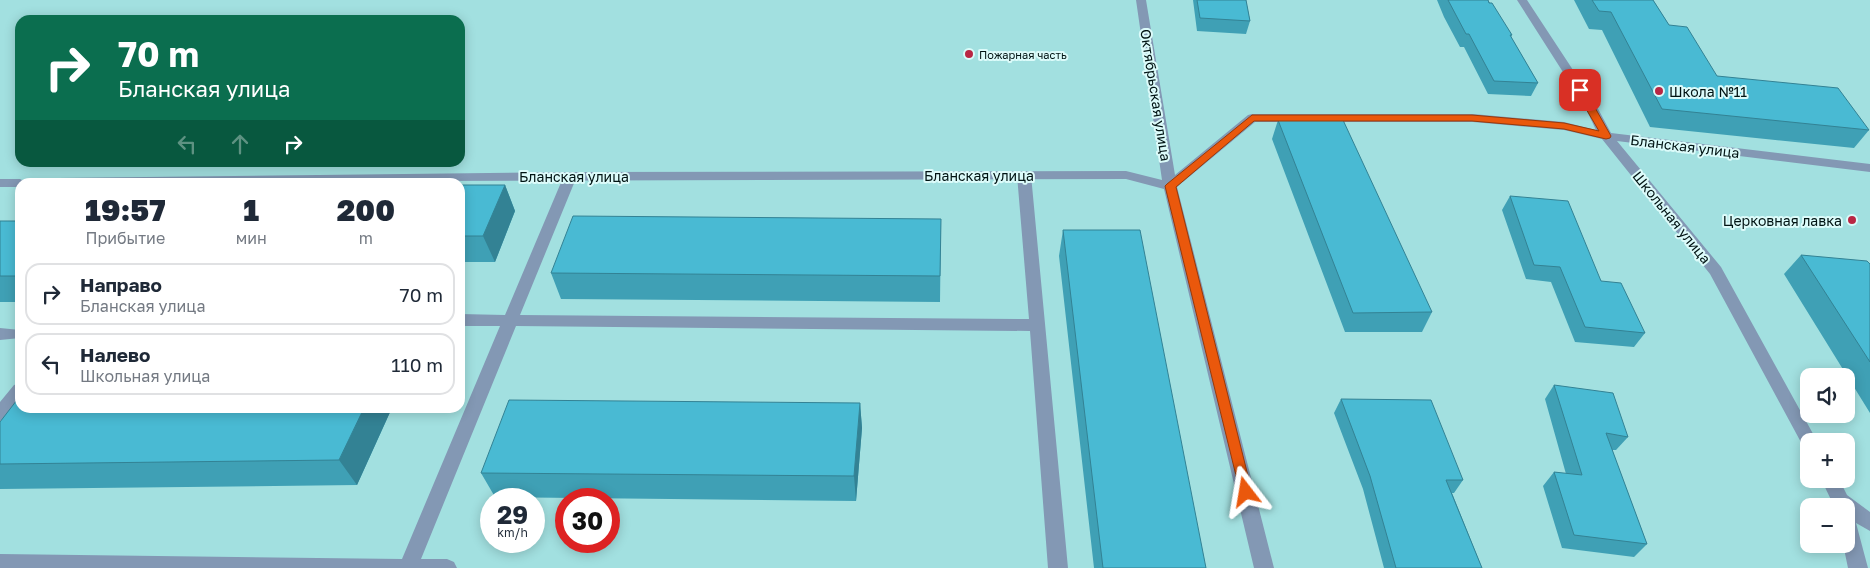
<!DOCTYPE html>
<html lang="ru">
<head>
<meta charset="utf-8">
<style>
	:root { --surface:#fff; --page:#f2f2f3; --text:#1f2937; --muted:#747a83; --line:#e0e1e3 }
	body { margin:0; font-family:"Golos Text",sans-serif; background:var(--page); color:var(--text); height:100vh; display:flex; flex-direction:column; font-size:19px; white-space:nowrap }
	* { box-sizing:border-box; margin:0 }
	p { font-size:16px; color:var(--muted) }
	.icon { flex:none; width:28px; height:28px; fill:none; stroke:currentColor; stroke-width:2; stroke-linecap:round; stroke-linejoin:round }
	.map { position:relative; flex:1; overflow:hidden }
	.side { position:absolute; left:15px; top:178px; width:450px; height:235px; display:flex; flex-direction:column; background:var(--surface); border-radius:15px; box-shadow:0 2px 12px #0003 }
	.side>* { flex:none }
	.hud { position:absolute; left:15px; top:15px; width:450px; height:152px; border-radius:15px; box-shadow:0 2px 12px #0003; background:#0b6e4f; color:#fff; overflow:hidden }
	.buttons { position:absolute; left:1800px; top:368px; display:grid; gap:10px }
	.buttons a { display:grid; place-items:center; width:55px; height:55px; border-radius:10px; background:var(--surface); box-shadow:0 2px 12px #0003; font-size:25px }
	.speed { position:absolute; left:480px; top:488px; display:flex; gap:10px; font-size:25px; font-weight:700; text-align:center }
	.speed>* { display:grid; place-content:center; width:65px; height:65px; border-radius:50%; background:var(--surface); box-shadow:0 2px 12px #0003; line-height:1 }
	.speed small { font-size:12px; font-weight:400 }
	.speed .limit { border:8px solid #d22; background:#fff; color:#111 }
	.pin { position:absolute; display:grid; place-items:center; width:42px; height:42px; color:#fff; margin:-21px; border-radius:10px; box-shadow:0 2px 8px #0006 }
	.me { position:absolute; width:55px; margin:-28px; rotate:346deg; stroke-linejoin:round; filter:drop-shadow(0 0 4px #0008) }
	.turn { display:flex; align-items:center; gap:18px; height:105px; padding:0 20px; font-size:22px }
	.turn .icon { width:65px; height:65px; stroke-width:2.5 }
	.turn b { display:block; font-size:35px; line-height:42px }
	.lanes { display:flex; align-items:center; height:48px; padding:0 20px; background:#0003; justify-content:center; gap:25px; direction:ltr }
	.lanes .off { opacity:.35 }
	.eta { display:flex; justify-content:space-evenly; align-items:center; height:85px; text-align:center }
	.eta b { font-size:30px; font-weight:800; line-height:35px }
	ul { padding:0; list-style:none }
	li { display:flex; align-items:center; gap:15px; height:62px; margin:0 10px 8px; padding:0 10px; border:2px solid var(--line); border-radius:15px }
	li div { flex:1 }
	li b { display:block; font-size:19px }
	li em { font-style:normal }
	.map>svg:first-child { display:block }
	.lines { fill:none; stroke-linecap:round; stroke-linejoin:round }
	.service { fill:#8398b4; fill-rule:evenodd }
	.minor { fill:#8398b4; fill-rule:evenodd }
	.wall { fill:#3fa0b5 }
	.shaded-wall { fill:#338294 }
	.building { fill:#49bad3; stroke:#338294 }
	.route { fill:#ea580c; stroke:#983908 }
	.poi-dot { fill:#b92744; stroke:#dcfbfa; stroke-width:2 }
	.labels { text-anchor:middle; dominant-baseline:central; stroke-width:4; stroke-linejoin:round; paint-order:stroke }
	.far-poi-label { font-size:11px; fill:#001313; stroke:#dcfbfa; text-anchor:start }
	.poi-label { font-size:14px; fill:#001313; stroke:#dcfbfa; text-anchor:start }
	.street-label { font-size:14px; fill:#001313; stroke:#dcfbfa }
</style>
</head>
<body>
<div class="map">
<svg width="1870" height="568" viewBox="0 0 1870 568">
	<rect width="100%" height="100%" fill="#a2e0e0"/>
	<g class="lines">
		<path class="service" d="M 1024,171 L 1029,172 L 1031,175 L 1068,568 L 1048,568 L 1030,331 L 516,326 L 421,559 L 447,559 L 454,562 L 457,568 L 0,568 L 0,554 L 402,559 L 500,326 L 460,326 L 460,314 L 505,315 L 565,173 L 575,173 L 577,176 L 520,315 L 1029,319 L 1017,175 L 1019,172 Z
			M 0,328 L 20,330 L 20,338 L 0,340 Z
			M 20,383 L 20,402 L 6,419 L 0,421 L 0,402 L 14,385 Z"/>
		<path class="minor" d="M 1136,0 L 1146,0 L 1175,175 L 1248,115 L 1252,114 L 1473,114 L 1564,122 L 1596,130 L 1584,105 L 1517,0 L 1527,0 L 1596,105 L 1611,133 L 1870,164 L 1870,172 L 1617,141 L 1721,267 L 1817,441 L 1809,441 L 1809,448 L 1803,446 L 1710,274 L 1602,139 L 1564,130 L 1473,122 L 1255,122 L 1177,187 L 1274,568 L 1254,568 L 1164,189 L 1126,179 L 51,182 L 53,179 L 58,178 L 570,172 L 1126,171 L 1162,180 Z
			M 0,179 L 20,179 L 26,182 L 20,182 L 20,187 L 0,187 Z
			M 1821,479 L 1839,479 L 1847,495 L 1870,512 L 1870,531 L 1856,523 L 1868,568 L 1848,568 L 1843,544 L 1846,544 L 1846,506 L 1834,506 Z"/>
	</g>
	<path class="wall" d="M 1193,0 L 1246,0 L 1250,21 L 1246,34 L 1197,31 Z
		M 1437,0 L 1488,0 L 1512,35 L 1511,37 L 1538,83 L 1531,96 L 1488,94 L 1464,47 L 1460,47 L 1444,17 Z
		M 1574,0 L 1653,0 L 1669,25 L 1717,76 L 1869,130 L 1854,148 L 1650,127 L 1602,30 L 1589,29 Z
		M 1278,120 L 1432,312 L 1422,332 L 1345,332 L 1272,139 Z
		M 460,185 L 505,185 L 515,211 L 495,262 L 460,262 Z
		M 1510,196 L 1601,281 L 1645,333 L 1634,347 L 1575,342 L 1551,282 L 1526,279 L 1502,210 Z
		M 941,219 L 940,302 L 561,299 L 551,273 Z
		M 0,221 L 20,221 L 20,302 L 0,302 Z
		M 1063,230 L 1206,568 L 1094,568 L 1059,256 Z
		M 1801,255 L 1870,264 L 1870,413 L 1784,274 Z
		M 1554,385 L 1628,437 L 1616,450 L 1612,450 L 1647,544 L 1634,557 L 1562,548 L 1543,486 L 1554,472 L 1566,474 L 1545,399 Z
		M 1341,399 L 1463,480 L 1454,493 L 1452,493 L 1482,568 L 1384,568 L 1363,489 L 1334,413 Z
		M 860,403 L 862,428 L 856,501 L 495,497 L 481,473 Z
		M 20,408 L 389,408 L 391,410 L 357,485 L 0,489 L 0,422 Z"/>
	<path class="shaded-wall" d="M 505,185 L 515,211 L 495,262 L 483,236 Z
		M 860,403 L 862,428 L 856,501 L 854,476 Z
		M 364,408 L 389,408 L 391,410 L 357,485 L 339,460 Z"/>
	<path class="building" d="M 1197,0 L 1246,0 L 1250,21 L 1200,18 Z
		M 1448,0 L 1488,0 L 1489,3 L 1492,3 L 1512,35 L 1510,35 L 1538,83 L 1494,81 L 1469,34 L 1466,34 Z
		M 1592,0 L 1653,0 L 1669,25 L 1687,27 L 1717,76 L 1838,88 L 1869,130 L 1662,109 L 1611,12 L 1599,11 Z
		M 1278,120 L 1343,120 L 1432,312 L 1353,313 Z
		M 460,185 L 505,185 L 483,236 L 460,236 Z
		M 1510,196 L 1568,201 L 1601,281 L 1621,283 L 1645,333 L 1585,327 L 1560,267 L 1534,265 Z
		M 573,216 L 941,219 L 940,276 L 551,273 Z
		M 0,221 L 20,221 L 20,276 L 0,276 Z
		M 1063,230 L 1140,230 L 1206,568 L 1103,568 Z
		M 1801,255 L 1867,261 L 1870,264 L 1870,362 Z
		M 1554,385 L 1613,393 L 1628,437 L 1606,433 L 1647,544 L 1574,535 L 1554,472 L 1582,475 Z
		M 20,396 L 20,408 L 364,408 L 339,460 L 0,464 L 0,422 Z
		M 1341,399 L 1431,400 L 1463,480 L 1446,480 L 1482,568 L 1396,568 L 1370,476 Z
		M 509,400 L 860,403 L 854,476 L 481,473 Z"/>
	<path class="route" d="M 1580,87 L 1585,90 L 1611,136 L 1610,138 L 1606,139 L 1564,129 L 1472,121 L 1254,121 L 1176,187 L 1252,492 L 1250,496 L 1246,497 L 1241,496 L 1165,186 L 1167,184 L 1252,115 L 1472,115 L 1564,123 L 1599,131 L 1575,90 Z"/>
	<g class="poi-dot">
		<circle cx="969" cy="54" r="5"/>
		<circle cx="1659" cy="91" r="5"/>
		<circle cx="1852" cy="220" r="5"/>
	</g>
	<g class="labels">
		<g class="far-poi-label">
			<text x="979" y="54">Пожарная часть</text>
		</g>
		<g class="poi-label">
			<text x="1669" y="91">Школа №11</text>
			<text x="1842" y="220" text-anchor="end">Церковная лавка</text>
		</g>
		<g class="street-label">
			<text transform="translate(1156 95) rotate(81)">Октябрьская улица</text>
			<text transform="translate(1685 146) rotate(7)">Бланская улица</text>
			<text x="979" y="175">Бланская улица</text>
			<text x="574" y="176">Бланская улица</text>
			<text transform="translate(1672 217) rotate(51)">Школьная улица</text>
		</g>
	</g>
</svg>
<div class="buttons">
<a><svg class="icon" aria-label="sound" viewBox="0 0 24 24"><path d="M4 9h4l5-4v14l-5-4H4zM17 9q2 3 0 6"/></svg></a>
<a>+</a>
<a>−</a>
</div>
<div class="speed"><div>29<small>km/h</small></div><div class="limit">30</div></div>
<div class="pin" style="left:1580px;top:90px;background:#d93025"><svg class="icon" aria-label="arrive" viewBox="0 0 24 24"><path d="M6 21V4h12l-3 4 3 4H6"/></svg></div>
<svg class="me" style="left:1246px;top:492px" viewBox="-20 -20 40 40"><path d="M0-17L14 15 0 8-14 15z" fill="#ea580c" stroke="#fff" stroke-width="4"/></svg>
<div class="hud">
<div class="turn"><svg class="icon" aria-label="right" viewBox="0 0 24 24"><path d="M7 20v-9h11M14 6l5 5-5 5"/></svg><div><b>70 m</b>Бланская улица</div></div>
<div class="lanes"><svg class="icon off" aria-label="left" viewBox="0 0 24 24"><path d="M17 20v-9H6M10 6l-5 5 5 5"/></svg><svg class="icon off" aria-label="ahead" viewBox="0 0 24 24"><path d="M12 20V5M6 11l6-6 6 6"/></svg><svg class="icon" aria-label="right" viewBox="0 0 24 24"><path d="M7 20v-9h11M14 6l5 5-5 5"/></svg></div>
</div>
<section class="side">
<div class="eta">
<div><b>19:57</b><p>Прибытие</p></div>
<div><b>1</b><p>мин</p></div>
<div><b>200</b><p>m</p></div>
</div>
<ul>
<li><svg class="icon" aria-label="right" viewBox="0 0 24 24"><path d="M7 20v-9h11M14 6l5 5-5 5"/></svg><div><b>Направо</b><p>Бланская улица</p></div><em>70 m</em></li>
<li><svg class="icon" aria-label="left" viewBox="0 0 24 24"><path d="M17 20v-9H6M10 6l-5 5 5 5"/></svg><div><b>Налево</b><p>Школьная улица</p></div><em>110 m</em></li>
</ul>
</section>
</div>
</body>
</html>
